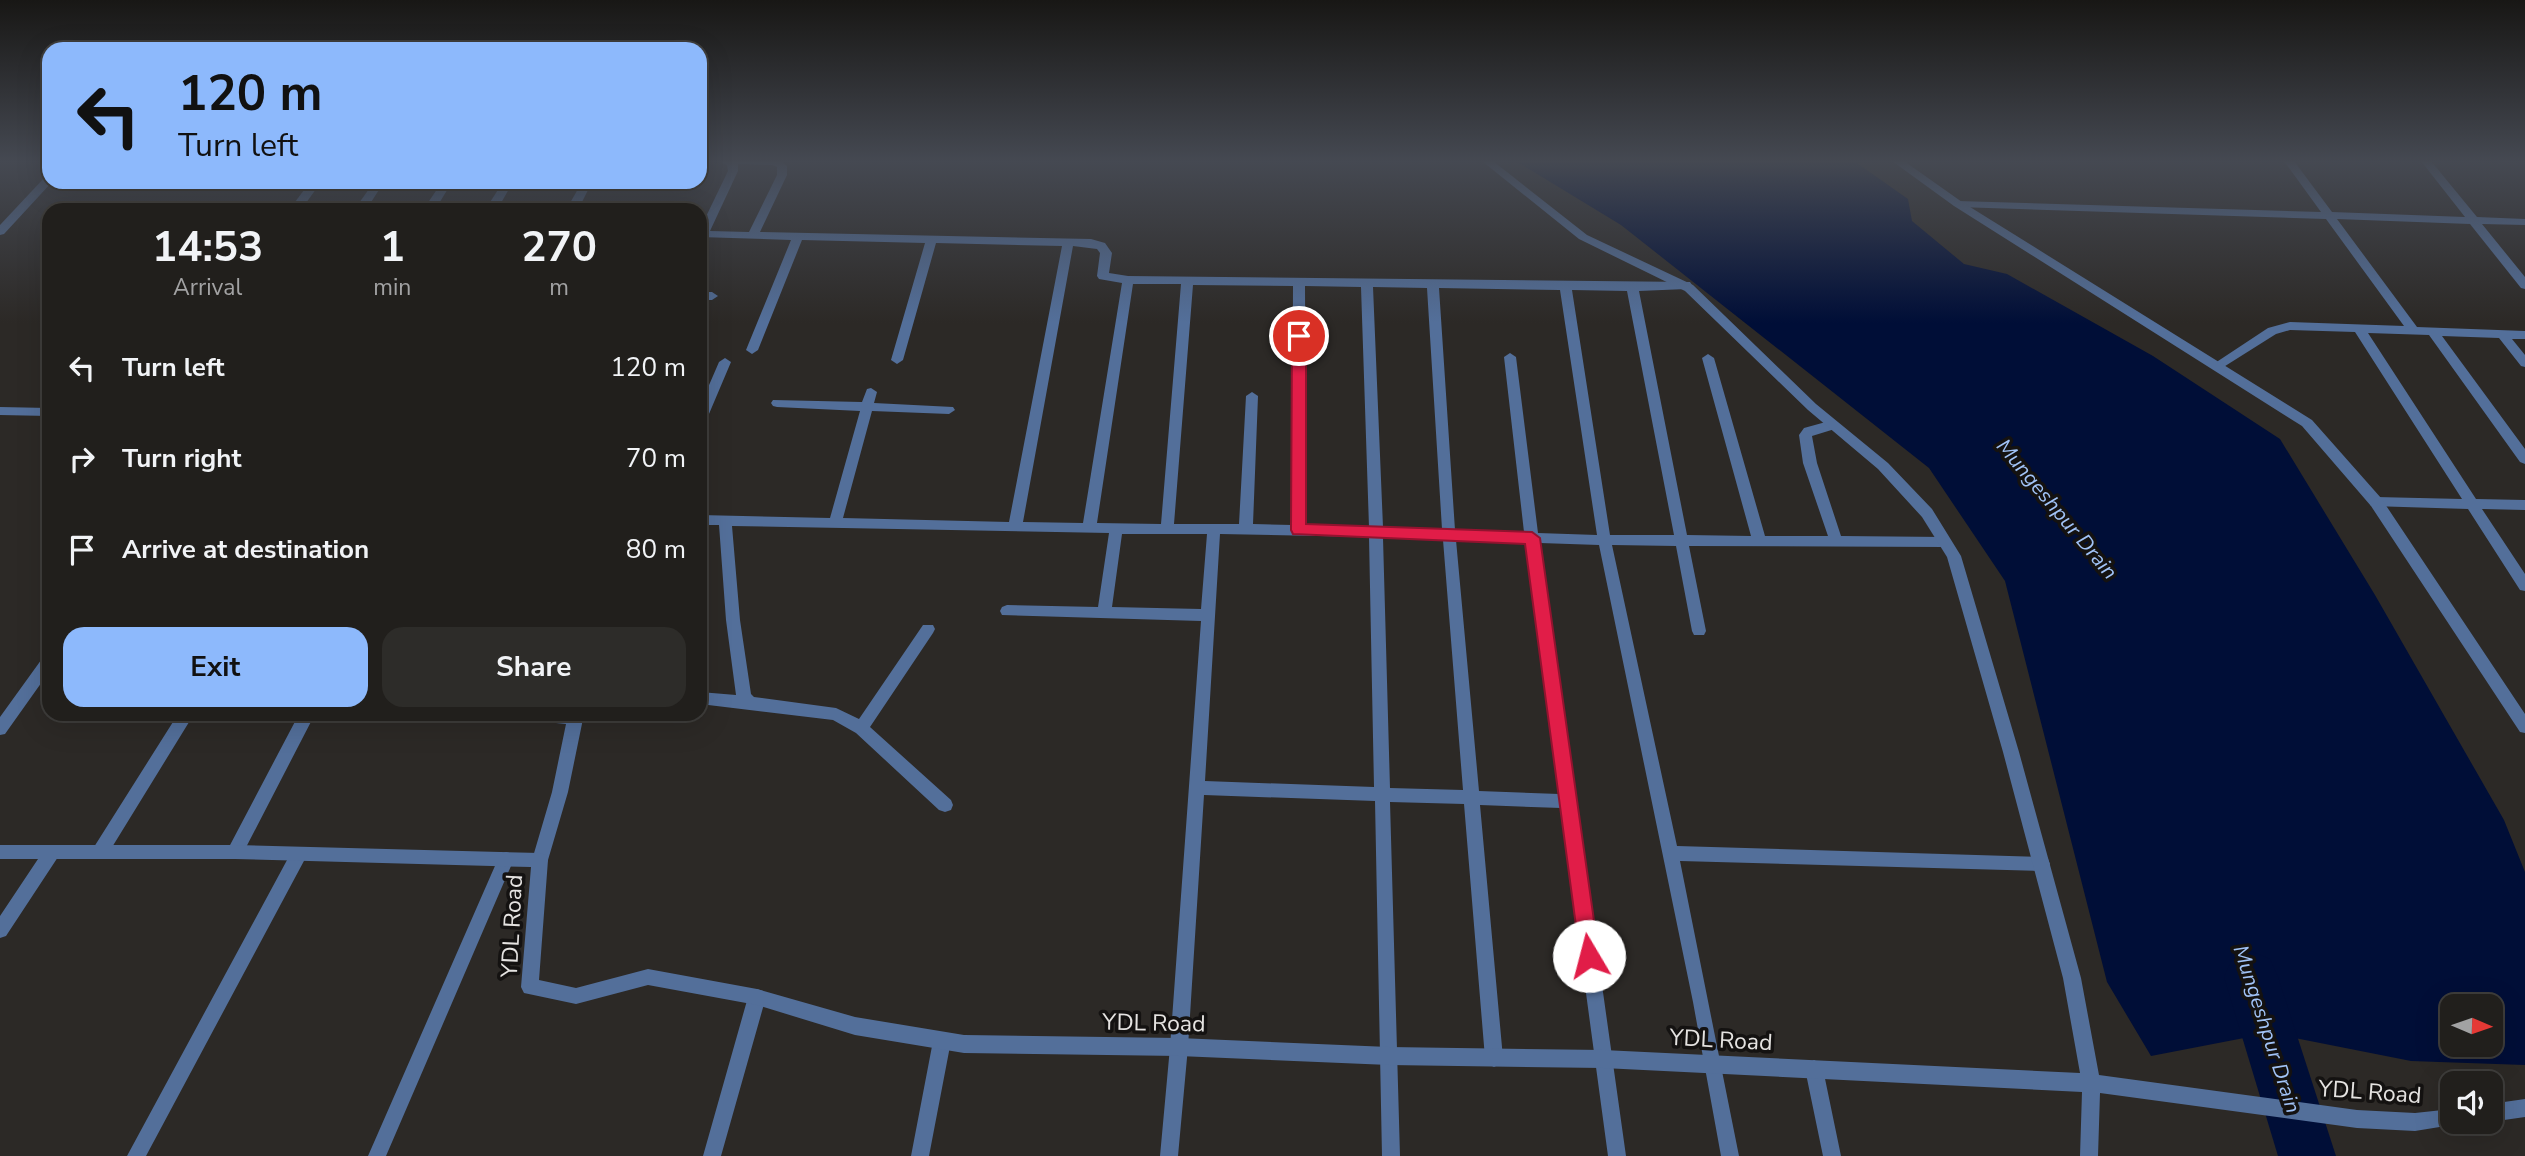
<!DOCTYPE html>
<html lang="en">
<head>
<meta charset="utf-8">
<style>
	:root { --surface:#211f1c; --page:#2d2c29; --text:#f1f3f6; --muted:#a2a2a3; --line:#3e3d3b; --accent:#8db9fc }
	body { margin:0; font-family:"Nunito Sans",sans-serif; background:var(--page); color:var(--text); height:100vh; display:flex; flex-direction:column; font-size:26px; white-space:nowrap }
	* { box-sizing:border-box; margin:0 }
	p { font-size:23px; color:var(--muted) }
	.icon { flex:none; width:38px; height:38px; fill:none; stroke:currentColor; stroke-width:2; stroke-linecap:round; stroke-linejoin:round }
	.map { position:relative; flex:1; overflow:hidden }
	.side { position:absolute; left:42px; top:203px; width:665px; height:518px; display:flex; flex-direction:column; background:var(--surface); border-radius:21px; box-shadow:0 7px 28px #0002,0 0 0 2px var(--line) }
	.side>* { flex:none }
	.banner { position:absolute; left:42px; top:42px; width:665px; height:147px; border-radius:21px; box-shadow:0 7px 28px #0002,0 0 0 2px var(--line); background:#8db9fc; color:#111; overflow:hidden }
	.needle { width:46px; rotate:92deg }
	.controls { position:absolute; left:2440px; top:994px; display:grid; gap:14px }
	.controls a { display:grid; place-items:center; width:63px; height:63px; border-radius:14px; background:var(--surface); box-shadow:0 7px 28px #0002,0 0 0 2px var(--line); font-size:35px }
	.pin { position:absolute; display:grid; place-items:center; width:60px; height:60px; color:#fff; margin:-30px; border:4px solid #fff; border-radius:50%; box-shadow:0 2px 7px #0007 }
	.me { position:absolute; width:77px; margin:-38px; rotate:352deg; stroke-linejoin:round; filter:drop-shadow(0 0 5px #0008) }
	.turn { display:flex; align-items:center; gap:24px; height:147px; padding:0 21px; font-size:32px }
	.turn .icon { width:91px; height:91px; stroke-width:2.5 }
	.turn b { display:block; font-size:49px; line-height:60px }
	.eta { display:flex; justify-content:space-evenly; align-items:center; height:119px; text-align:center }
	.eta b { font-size:42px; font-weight:700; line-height:49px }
	.button { display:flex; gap:14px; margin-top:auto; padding:14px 21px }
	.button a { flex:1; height:80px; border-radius:21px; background:var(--accent); color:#111; font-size:28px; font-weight:700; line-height:80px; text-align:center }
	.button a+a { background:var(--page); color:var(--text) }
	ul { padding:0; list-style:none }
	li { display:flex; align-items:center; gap:21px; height:91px; padding:0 21px }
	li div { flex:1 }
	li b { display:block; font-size:26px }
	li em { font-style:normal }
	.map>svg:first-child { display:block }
	.water { fill:#000e37; fill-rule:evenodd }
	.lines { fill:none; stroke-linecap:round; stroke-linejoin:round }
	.river { fill:#000e37; fill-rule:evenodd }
	.minor { fill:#536f9a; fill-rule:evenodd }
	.tertiary { fill:#536f9a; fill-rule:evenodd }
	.route { fill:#e11d48; stroke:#92132f; stroke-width:2 }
	.labels { text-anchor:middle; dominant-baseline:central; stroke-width:7; stroke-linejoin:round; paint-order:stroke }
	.water-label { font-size:21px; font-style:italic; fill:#a1c3f7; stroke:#141211 }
	.near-street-label { font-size:23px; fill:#e5e3e1; stroke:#141211 }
</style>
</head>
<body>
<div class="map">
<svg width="2525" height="1156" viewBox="0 0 2525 1156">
	<rect width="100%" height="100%" fill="#2c2926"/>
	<path class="water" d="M 1516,161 L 1854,161 L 1908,199 L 1912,221 L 1964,264 L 2007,274 L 2153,356 L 2280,439 L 2375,595 L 2504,820 L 2525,872 L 2525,1065 L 2411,1061 L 2270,1033 L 2151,1056 L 2107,982 L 2005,581 L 1929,468 L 1621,225 ZM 2452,1006 L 2490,1006 L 2490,1045 L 2452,1045 Z"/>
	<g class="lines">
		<path class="river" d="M 2251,951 L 2270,959 L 2278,977 L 2336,1156 L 2278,1156 L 2224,977 L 2232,959 Z"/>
		<path class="minor" d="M 719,161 L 780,161 L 787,166 L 787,175 L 760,232 L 1091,239 L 1105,243 L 1112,253 L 1109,273 L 1128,276 L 1690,282 L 1692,285 L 1686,289 L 1639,291 L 1687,535 L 1751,536 L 1702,358 L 1708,354 L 1714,358 L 1765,536 L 1828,536 L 1803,463 L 1799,435 L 1804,428 L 1833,420 L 1839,425 L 1838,428 L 1812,436 L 1817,463 L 1841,536 L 1945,537 L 1952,542 L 1945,547 L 1689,546 L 1706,631 L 1704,635 L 1694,635 L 1692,631 L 1676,546 L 1612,545 L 1677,846 L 2042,857 L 2048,859 L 2050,864 L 2048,869 L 2042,871 L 1680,861 L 1739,1156 L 1721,1156 L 1693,1002 L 1599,545 L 1540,543 L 1626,1156 L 1608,1156 L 1561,808 L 1480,805 L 1503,1058 L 1500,1064 L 1494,1067 L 1488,1064 L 1485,1058 L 1464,804 L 1390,802 L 1400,1156 L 1382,1156 L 1375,801 L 1204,795 L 1188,1047 L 1178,1156 L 1160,1156 L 1170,1047 L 1201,621 L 1002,615 L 1000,611 L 1002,607 L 1007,605 L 1098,607 L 1109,533 L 732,526 L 740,620 L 751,694 L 754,697 L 836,708 L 859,719 L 923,625 L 933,625 L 935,629 L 933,633 L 870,727 L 951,800 L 953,805 L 951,810 L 945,812 L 939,810 L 856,733 L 833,720 L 700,704 L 700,692 L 736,695 L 726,620 L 719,525 L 700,525 L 700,515 L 830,518 L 860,411 L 777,407 L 773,406 L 771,403 L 773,400 L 862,402 L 867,389 L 871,388 L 877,392 L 874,403 L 953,407 L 955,410 L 949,414 L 872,411 L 843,518 L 1009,522 L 1062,246 L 936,243 L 903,360 L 897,364 L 891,360 L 925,243 L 802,240 L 758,350 L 752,354 L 746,350 L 791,240 L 700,237 L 700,229 L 728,171 L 727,165 ZM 738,164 L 773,165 L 777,167 L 777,175 L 749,232 L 710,231 L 738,171 ZM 1073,246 L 1097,249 L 1100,253 L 1097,276 L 1099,279 L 1122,283 L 1083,523 L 1023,522 ZM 1133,284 L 1181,284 L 1161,524 L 1097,523 ZM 1193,285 L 1293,286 L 1292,525 L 1253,524 L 1258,396 L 1252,392 L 1246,396 L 1239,524 L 1174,524 ZM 1305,286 L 1361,287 L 1369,527 L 1306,525 ZM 1373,287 L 1427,288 L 1442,529 L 1383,527 ZM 1439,288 L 1560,290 L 1597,535 L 1538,533 L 1516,357 L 1510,353 L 1504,357 L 1524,532 L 1455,530 ZM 1572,290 L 1627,291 L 1674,535 L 1610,535 ZM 1122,534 L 1207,534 L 1201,609 L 1112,607 ZM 1220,534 L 1369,537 L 1374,787 L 1205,781 ZM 1383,538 L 1443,540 L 1463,790 L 1390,788 ZM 1456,540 L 1526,542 L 1559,794 L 1479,791 Z
			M 2284,161 L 2294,161 L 2332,212 L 2465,217 L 2421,161 L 2431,161 L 2477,217 L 2525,219 L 2525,225 L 2482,224 L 2525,277 L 2525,289 L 2521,288 L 2470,224 L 2337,219 L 2417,327 L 2525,331 L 2525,339 L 2512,339 L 2525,355 L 2525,367 L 2521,366 L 2499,338 L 2442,336 L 2525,449 L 2525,464 L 2520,462 L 2429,335 L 2368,333 L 2476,499 L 2525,500 L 2525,510 L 2482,509 L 2525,574 L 2525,591 L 2520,590 L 2468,509 L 2371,506 L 2369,502 L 2376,497 L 2462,499 L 2355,332 L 2290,330 L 2276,334 L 2222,368 L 2214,368 L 2212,365 L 2268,328 L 2290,322 L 2404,326 L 2326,219 L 1958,207 L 1953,204 L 1958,201 L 2321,212 Z
			M 49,176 L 49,182 L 52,182 L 4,234 L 0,235 L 0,225 L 45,177 Z
			M 310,182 L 321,182 L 301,210 L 289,210 Z
			M 374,182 L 384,182 L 366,210 L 354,210 Z
			M 442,182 L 452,182 L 435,210 L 423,210 Z
			M 503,182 L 513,182 L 497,210 L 485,210 Z
			M 582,182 L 592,182 L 578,210 L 566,210 Z
			M 700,292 L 712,292 L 718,296 L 712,300 L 700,300 Z
			M 725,358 L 731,362 L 706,421 L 700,425 L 700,406 L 719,362 Z
			M 0,407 L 49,408 L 49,416 L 0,415 Z
			M 49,654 L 49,672 L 5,734 L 0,735 L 0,717 L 44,656 Z
			M 178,714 L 194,714 L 106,857 L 100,859 L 94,857 L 92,852 L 94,847 Z
			M 299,714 L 315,714 L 241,857 L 235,859 L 229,857 L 227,852 L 229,847 Z
			M 518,714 L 584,714 L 568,792 L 548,860 L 546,865 L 540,867 L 534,865 L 532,860 L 552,792 L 566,724 L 526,720 L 521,718 Z
			M 52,845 L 58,847 L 60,852 L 58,857 L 6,936 L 0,938 L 0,916 L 46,847 Z
			M 299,847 L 305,849 L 307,854 L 305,859 L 146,1156 L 127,1156 L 293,849 Z
			M 506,852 L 512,854 L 514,859 L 386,1156 L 368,1156 L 498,859 L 500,854 Z
			M 757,989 L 763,991 L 766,997 L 721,1156 L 703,1156 L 748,997 L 751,991 Z
			M 942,1032 L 948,1035 L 951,1041 L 929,1156 L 911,1156 L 933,1041 L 936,1035 Z
			M 1814,1060 L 1820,1063 L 1823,1069 L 1841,1156 L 1823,1156 L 1805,1069 L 1808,1063 Z"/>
		<path class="tertiary" d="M 1482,161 L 1493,161 L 1587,235 L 1693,285 L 1816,404 L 1888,463 L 1932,509 L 1961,556 L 2019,752 L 2081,978 L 2099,1075 L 2357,1110 L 2415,1113 L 2452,1109 L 2452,1122 L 2460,1122 L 2458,1124 L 2415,1131 L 2357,1128 L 2100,1093 L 2098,1156 L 2080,1156 L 2082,1092 L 1603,1068 L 1389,1065 L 1179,1056 L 964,1053 L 855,1035 L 757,1005 L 648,985 L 576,1004 L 524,993 L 521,987 L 531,867 L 235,859 L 0,859 L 0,845 L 235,845 L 540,853 L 546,855 L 548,860 L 539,980 L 576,988 L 648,969 L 757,989 L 855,1017 L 964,1035 L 1179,1038 L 1389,1047 L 1603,1050 L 2080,1073 L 2063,978 L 2003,752 L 1947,557 L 1922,517 L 1878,469 L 1808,410 L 1685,291 L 1579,239 Z
			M 1892,161 L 1904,161 L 1962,202 L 2312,420 L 2381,498 L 2525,714 L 2525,733 L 2520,732 L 2371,506 L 2302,426 L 1954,206 Z
			M 2525,1099 L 2525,1117 L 2490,1122 L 2489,1122 L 2490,1104 Z"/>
	</g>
	<linearGradient id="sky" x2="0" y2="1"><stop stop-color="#181715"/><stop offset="0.5" stop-color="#454952"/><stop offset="1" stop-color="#454952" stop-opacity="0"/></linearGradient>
	<rect width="2525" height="323" fill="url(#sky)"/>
	<path class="route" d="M 1299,331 L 1306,336 L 1306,524 L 1532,532 L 1540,538 L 1599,956 L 1596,962 L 1589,965 L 1582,962 L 1580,956 L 1525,544 L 1293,534 L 1291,530 L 1292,336 Z"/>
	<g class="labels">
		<g class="water-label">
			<text transform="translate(2057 509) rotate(50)">Mungeshpur Drain</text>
			<text transform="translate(2267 1029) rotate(72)">Mungeshpur Drain</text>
		</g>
		<g class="near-street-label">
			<text transform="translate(512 926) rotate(-87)">YDL Road</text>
			<text transform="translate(1154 1023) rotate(1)">YDL Road</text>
			<text transform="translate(1721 1040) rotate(3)">YDL Road</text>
			<text transform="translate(2370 1092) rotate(4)">YDL Road</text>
		</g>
	</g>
</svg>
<div class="controls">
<a><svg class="needle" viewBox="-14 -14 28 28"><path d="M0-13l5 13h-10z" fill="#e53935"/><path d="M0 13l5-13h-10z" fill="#a2a2a3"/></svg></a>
<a><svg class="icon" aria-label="sound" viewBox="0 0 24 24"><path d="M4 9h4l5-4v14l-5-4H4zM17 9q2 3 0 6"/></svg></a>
</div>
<div class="pin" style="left:1299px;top:336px;background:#d93025"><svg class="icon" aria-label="arrive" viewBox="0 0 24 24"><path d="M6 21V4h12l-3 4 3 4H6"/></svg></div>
<svg class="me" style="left:1589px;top:956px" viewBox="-20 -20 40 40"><circle r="19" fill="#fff"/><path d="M0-13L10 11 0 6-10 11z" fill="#e11d48"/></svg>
<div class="banner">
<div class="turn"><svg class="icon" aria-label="left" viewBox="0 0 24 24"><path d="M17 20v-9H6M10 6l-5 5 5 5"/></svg><div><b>120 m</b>Turn left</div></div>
</div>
<section class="side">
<div class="eta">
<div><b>14:53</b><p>Arrival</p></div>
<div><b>1</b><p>min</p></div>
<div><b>270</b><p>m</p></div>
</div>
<ul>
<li><svg class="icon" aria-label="left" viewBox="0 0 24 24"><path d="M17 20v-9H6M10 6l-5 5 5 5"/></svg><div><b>Turn left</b></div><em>120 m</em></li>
<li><svg class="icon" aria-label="right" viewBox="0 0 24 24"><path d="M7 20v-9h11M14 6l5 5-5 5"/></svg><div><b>Turn right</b></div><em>70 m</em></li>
<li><svg class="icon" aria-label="arrive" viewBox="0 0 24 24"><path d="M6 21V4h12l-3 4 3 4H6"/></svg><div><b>Arrive at destination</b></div><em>80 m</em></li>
</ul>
<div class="button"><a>Exit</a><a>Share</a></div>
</section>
</div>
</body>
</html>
